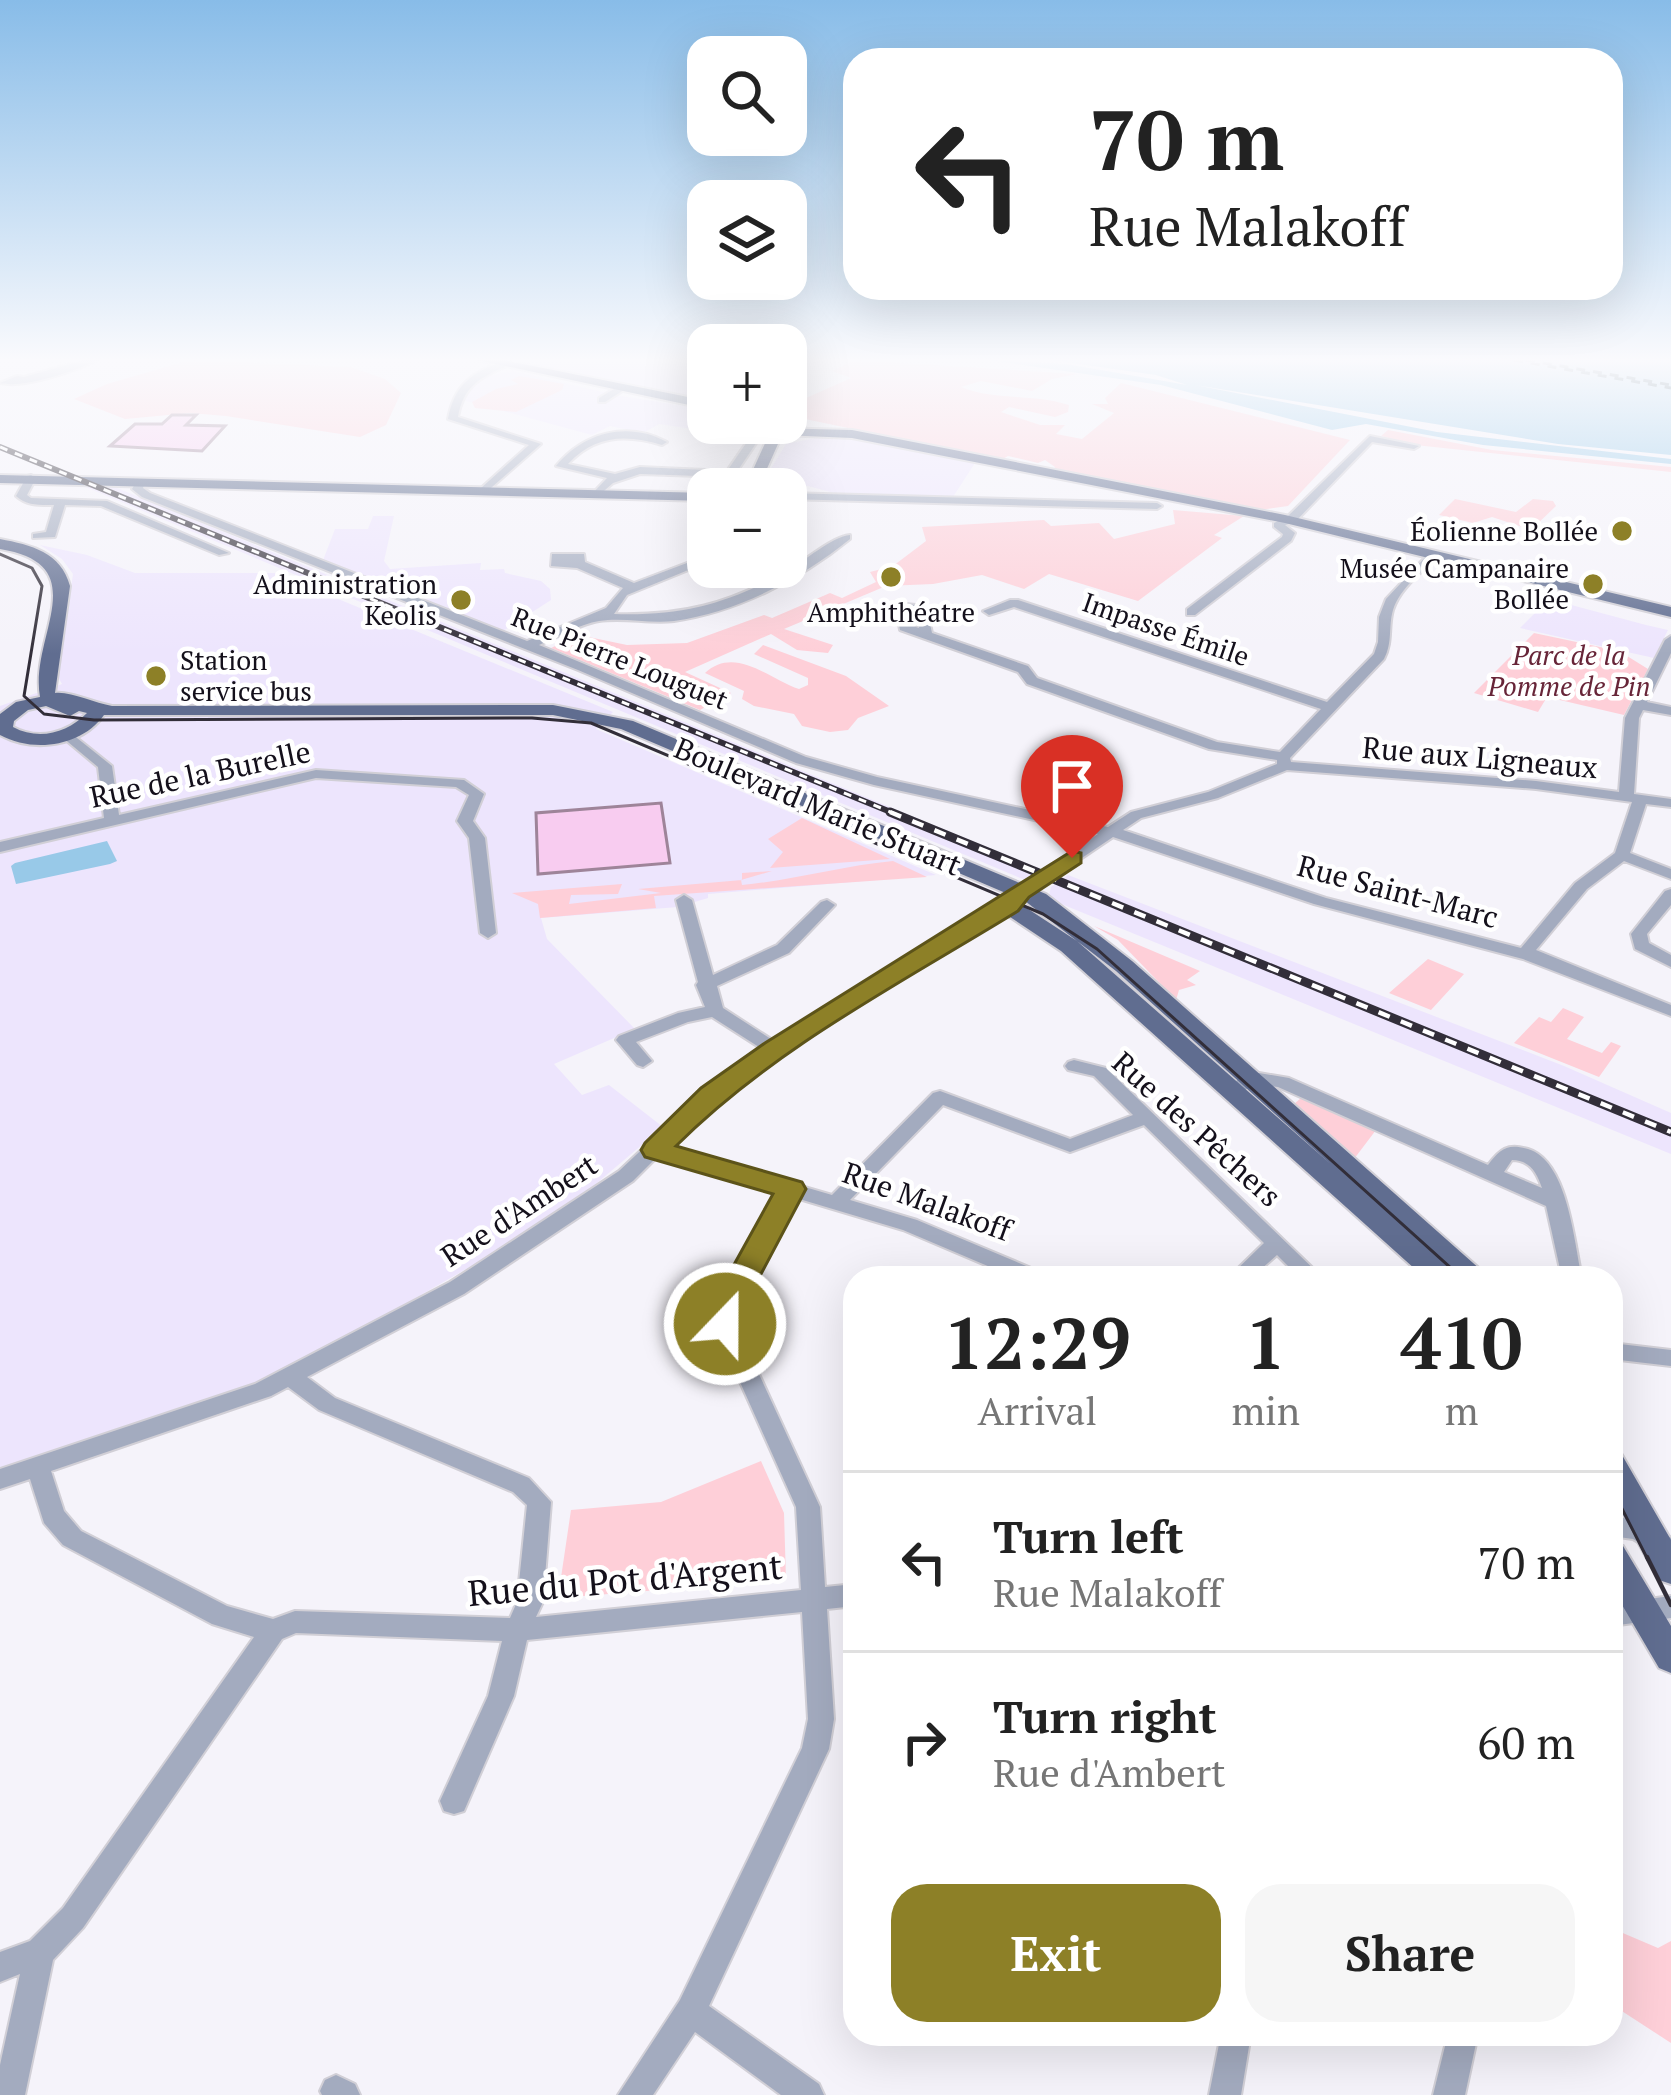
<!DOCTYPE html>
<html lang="en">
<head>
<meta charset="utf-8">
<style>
	:root { --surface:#fff; --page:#f6f6f6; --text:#222; --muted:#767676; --line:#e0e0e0; --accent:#8d8027 }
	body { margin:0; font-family:"PT Serif",serif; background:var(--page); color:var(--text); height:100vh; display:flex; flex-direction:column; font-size:45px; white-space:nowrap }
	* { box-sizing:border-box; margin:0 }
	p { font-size:39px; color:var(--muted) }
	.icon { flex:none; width:66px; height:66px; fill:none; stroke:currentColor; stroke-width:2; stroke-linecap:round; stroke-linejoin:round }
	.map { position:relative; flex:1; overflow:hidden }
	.details { position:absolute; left:843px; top:1266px; width:780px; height:780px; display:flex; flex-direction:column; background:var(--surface); border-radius:36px; box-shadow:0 12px 48px #0002 }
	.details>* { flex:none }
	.guide { position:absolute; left:843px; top:48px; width:780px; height:252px; border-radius:36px; box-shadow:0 12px 48px #0002; background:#fff; color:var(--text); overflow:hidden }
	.controls { position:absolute; left:687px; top:36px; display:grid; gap:24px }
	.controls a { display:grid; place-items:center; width:120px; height:120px; border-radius:24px; background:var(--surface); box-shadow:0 12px 48px #0002; font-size:60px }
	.pin { position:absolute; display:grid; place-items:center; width:102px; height:102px; color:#fff; margin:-123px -51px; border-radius:50% 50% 50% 0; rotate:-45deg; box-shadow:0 0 12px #0007 }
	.pin .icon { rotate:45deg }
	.me { position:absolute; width:132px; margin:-66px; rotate:22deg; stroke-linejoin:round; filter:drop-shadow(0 0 9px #0008) }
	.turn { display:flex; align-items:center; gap:42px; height:252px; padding:0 48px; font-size:54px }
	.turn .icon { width:156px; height:156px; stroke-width:2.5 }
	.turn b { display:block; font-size:84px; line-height:102px }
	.eta { display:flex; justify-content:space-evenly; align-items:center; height:204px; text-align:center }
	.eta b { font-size:72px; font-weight:800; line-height:84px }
	.action { display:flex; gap:24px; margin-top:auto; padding:24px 48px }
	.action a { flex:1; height:138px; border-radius:36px; background:var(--accent); color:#fff; font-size:48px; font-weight:800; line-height:138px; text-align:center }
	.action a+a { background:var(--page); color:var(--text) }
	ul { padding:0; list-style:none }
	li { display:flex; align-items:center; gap:36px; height:180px; padding:0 48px; border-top:3px solid var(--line) }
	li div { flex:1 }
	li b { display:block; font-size:45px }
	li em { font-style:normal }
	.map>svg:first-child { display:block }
	.built { fill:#ede5fd }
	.green { fill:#fecfd8 }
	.water { fill:#98c9e8 }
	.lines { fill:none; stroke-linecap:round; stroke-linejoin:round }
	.ferry { stroke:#0b354a; stroke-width:3; stroke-dasharray:9 8; stroke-linecap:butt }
	.building { fill:#f8ccf0; stroke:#9e8499; stroke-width:3 }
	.minor-casing { stroke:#d1cfd6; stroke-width:4 }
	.major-casing { stroke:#d1cfd6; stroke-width:4 }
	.minor { fill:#a3abbf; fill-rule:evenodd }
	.major { fill:#606d90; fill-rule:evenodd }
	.tram-far1 { stroke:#322e39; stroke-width:3 }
	.tram { stroke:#322e39; stroke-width:4.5 }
	.rail-far1-casing { stroke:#322e39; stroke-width:6 }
	.rail-casing { stroke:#322e39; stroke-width:9 }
	.rail-far1 { stroke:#fff; stroke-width:3; stroke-dasharray:8; stroke-linecap:butt }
	.rail { stroke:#fff; stroke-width:4.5; stroke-dasharray:12; stroke-linecap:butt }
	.route { fill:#8d8027; stroke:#5c5319; stroke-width:3 }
	.poi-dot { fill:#8d8027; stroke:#fff; stroke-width:4.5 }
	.labels { text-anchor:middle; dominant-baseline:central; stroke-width:9; stroke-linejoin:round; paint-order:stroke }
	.far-poi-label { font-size:27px; fill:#14101b; stroke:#fff; text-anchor:end }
	.far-street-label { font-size:27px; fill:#14101b; stroke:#fff }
	.far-park-label { font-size:27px; font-style:italic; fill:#672538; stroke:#fff }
	.street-label { font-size:30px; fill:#14101b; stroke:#fff }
	.near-street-label { font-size:36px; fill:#14101b; stroke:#fff }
</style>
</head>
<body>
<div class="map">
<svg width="1671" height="2095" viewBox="0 0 1671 2095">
	<rect width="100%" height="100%" fill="#f5f3fa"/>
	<path class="built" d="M 497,360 L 708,360 L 708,402 Z
		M 513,371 L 615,395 L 708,410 L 708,421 L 693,429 L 659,424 L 643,433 L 610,426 L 592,435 L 463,400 L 461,396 L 478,378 Z
		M 830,435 L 975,463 L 953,497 L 834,493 L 767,475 L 786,444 Z
		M 76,483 L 105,483 L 1040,869 L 1025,880 Z
		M 373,516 L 394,516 L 384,561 L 390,569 L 481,563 L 480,570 L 504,569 L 505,573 L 541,581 L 550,589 L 551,600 L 503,631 L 322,563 L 335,529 L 368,529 Z
		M 40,545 L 87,555 L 135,573 L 275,573 L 613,712 L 596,729 L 936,875 L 708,894 L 708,898 L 678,907 L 541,918 L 547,939 L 635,1029 L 554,1064 L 582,1095 L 609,1085 L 663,1127 L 584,1194 L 487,1257 L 292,1369 L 192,1408 L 0,1471 L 0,706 L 62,684 L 58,677 L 73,574 L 62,559 Z
		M 1549,599 L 1646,625 L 1668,630 L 1654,658 L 1520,628 Z
		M 1068,875 L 1564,1066 L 1671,1113 L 1671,1154 L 1059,903 L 1049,895 L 1051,887 Z"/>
	<path class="green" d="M 190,360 L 351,367 L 385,379 L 401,393 L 386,425 L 360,437 L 226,416 L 190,413 L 125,419 L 74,399 L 107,384 Z
		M 855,360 L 1077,374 L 1052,379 L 1032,391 L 981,381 L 961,387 C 994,401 1032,393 1069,405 L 1068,412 L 1055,417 L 1009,407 L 1001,412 L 1040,425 L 1065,425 L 1056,434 L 1082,439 L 1114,413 L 1092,404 L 1108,404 L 1105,398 L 1121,383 L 1350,440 L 1288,506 L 1260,510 L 1053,471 L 1055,467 L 1045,460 L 1038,463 L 1008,456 L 1001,460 L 786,415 L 786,407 L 851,378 L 832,371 Z
		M 519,376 L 564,384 L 562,390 L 516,412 L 475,408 L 472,402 L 496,389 L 518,384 L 511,380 Z
		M 1388,430 L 1492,450 L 1671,467 L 1671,472 L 1415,445 L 1381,436 Z
		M 1455,499 L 1516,512 L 1533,499 L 1553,501 L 1556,506 L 1531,530 L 1492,517 L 1473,523 L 1439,515 Z
		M 1173,510 L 1244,516 L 1214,535 L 1222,538 L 1138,601 L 1049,574 L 1024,589 L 982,575 L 933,584 L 886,586 L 784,629 L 833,645 L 828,653 L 797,650 L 771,634 L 685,672 L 731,693 L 700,710 L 551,648 L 579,635 L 627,645 L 687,643 L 764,615 L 772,618 L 830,593 L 842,598 L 876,582 L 870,572 L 893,566 L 926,541 L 922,527 L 1044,520 L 1051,526 L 1099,523 L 1114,539 L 1175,524 Z
		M 1534,633 L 1619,651 L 1648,669 L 1624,715 L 1547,697 L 1538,712 L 1474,693 Z
		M 763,645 L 846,676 L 889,706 L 858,718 L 848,730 L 830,732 L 802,726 L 794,714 L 754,706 L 742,699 L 744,691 L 705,673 C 735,645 769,679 799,689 L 808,685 L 808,678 L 754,654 Z
		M 802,818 L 890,859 L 770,868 L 783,852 L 768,839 Z
		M 893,861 L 927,877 L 654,896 L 656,908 L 540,918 L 538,904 L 512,893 L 622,884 L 618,894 L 571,895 L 569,904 L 661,893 L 638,889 L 742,880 L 742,873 L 772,871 L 741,880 L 742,885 C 794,880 841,866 893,861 Z
		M 1094,926 L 1200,971 L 1187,980 L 1196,985 L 1179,990 L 1176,1000 L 1118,940 Z
		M 1428,959 L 1464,974 L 1431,1010 L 1389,993 Z
		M 1563,1008 L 1584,1017 L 1567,1039 L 1602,1053 L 1611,1042 L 1621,1046 L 1599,1077 L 1514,1043 L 1539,1017 L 1551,1022 Z
		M 1301,1098 L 1376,1130 L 1354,1159 L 1294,1104 Z
		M 761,1461 L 784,1513 L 786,1580 L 558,1598 L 571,1510 L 661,1502 Z
		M 1611,1928 L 1658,1948 L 1671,1941 L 1671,2043 L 1611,2004 Z"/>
	<path class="water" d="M 988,360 L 1066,364 L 1187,385 L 1156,375 L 1051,360 L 1671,360 L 1671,455 L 1558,444 L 1195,385 L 1437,432 L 1671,459 L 1671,464 L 1483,445 L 1366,424 L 1332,430 L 1161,385 Z
		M 107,841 L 117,861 L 110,864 L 16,884 L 11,866 L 15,863 Z"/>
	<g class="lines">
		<path class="ferry" d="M 1514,360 L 1671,388
			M 1526,360 L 1671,385"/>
	</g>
	<path class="building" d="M 172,415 L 196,415 L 186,425 L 225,426 L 202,451 L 110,446 L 135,424 L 162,424 Z
		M 661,803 L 670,863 L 538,874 L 536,813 Z"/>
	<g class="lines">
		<defs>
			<path id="minor" d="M 84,360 L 99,360 C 74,371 24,389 0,383 L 17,376 L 24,377 Z
				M 504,361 L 507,366 C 480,377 463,387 458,417 L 541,444 L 484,494 L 480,493 L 480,489 L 529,445 L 448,419 C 454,385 472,372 504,361 Z
				M 619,386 L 627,388 L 605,402 L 599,402 L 599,398 Z
				M 735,423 L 752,425 L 759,439 L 734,476 L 730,477 L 640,474 L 613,483 L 597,497 L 592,494 L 607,478 L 556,466 C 584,432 628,421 667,442 L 662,445 C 626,434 595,435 568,464 L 615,474 L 640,467 L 727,471 L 749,439 L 744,429 Z
				M 1370,436 L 1419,446 L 1414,449 L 1372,442 L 1295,522 L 1285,525 L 1295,533 L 1291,541 L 1195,615 L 1187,615 L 1187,609 L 1282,537 L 1283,534 L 1274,527 L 1274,523 L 1288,516 Z
				M 31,475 L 36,478 L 27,495 L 31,498 L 107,501 L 229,553 L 219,555 L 101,506 L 65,505 L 55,537 L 33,538 L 33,534 L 46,532 L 54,505 C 40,505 27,506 16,496 L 27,476 Z
				M 138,479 L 146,479 L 143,488 L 150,493 L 527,641 L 606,608 L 623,588 L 577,568 L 551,566 L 552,554 L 584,554 L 585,562 L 634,583 L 708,555 L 708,562 L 627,595 L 614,614 C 682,616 726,604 786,572 C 803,562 833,536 850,535 L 850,539 C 801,579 737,612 674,621 C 649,624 624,617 599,621 C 580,624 557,637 539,645 L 806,757 L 877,777 L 1108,827 L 1131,812 L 1208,792 L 1277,764 L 1277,760 L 1209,749 L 1027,684 L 1018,672 L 900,630 L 895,603 L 926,606 L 932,633 L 1028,666 L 1037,678 L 1217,742 L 1280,752 L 1321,709 L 1014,607 L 989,615 L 983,611 L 1010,600 L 1018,600 L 1327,702 L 1374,654 L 1378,642 L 1379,617 L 1386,599 L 1430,552 L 1438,552 L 1438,556 C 1422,572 1400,588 1393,610 C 1388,627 1393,642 1384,659 L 1290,758 L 1291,762 L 1536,781 L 1619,792 L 1625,718 L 1665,640 L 1671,636 L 1671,653 L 1647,702 L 1671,707 L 1671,715 L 1643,710 L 1639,718 L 1634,794 L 1671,799 L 1671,807 L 1646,804 L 1630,853 L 1671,869 L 1671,879 L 1624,861 L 1587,889 L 1536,950 L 1671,1005 L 1671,1016 L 1523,959 L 1314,904 L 1113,837 L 1027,895 L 1015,895 L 1013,892 L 1015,889 L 1098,834 L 874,785 L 796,763 L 578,670 L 142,497 L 132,489 ZM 906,611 L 916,612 L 919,628 L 910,625 ZM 1287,770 L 1536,789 L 1632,802 L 1615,853 L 1575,883 L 1521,948 L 1326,898 L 1123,830 L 1141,818 L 1218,798 Z
				M 786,493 L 1157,503 L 1162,506 L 1157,509 L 786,499 Z
				M 67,730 L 112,766 L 119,815 L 316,770 L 464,780 L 484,794 L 473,821 L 485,838 L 496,933 L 488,938 L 480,933 L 469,838 L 457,821 L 469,795 L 456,787 L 316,778 L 0,852 L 0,842 L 104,818 L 98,767 L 62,737 L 62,731 Z
				M 1671,889 L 1671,905 L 1647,934 L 1649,943 L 1671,955 L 1671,967 L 1635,949 L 1631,934 L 1665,891 Z
				M 684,895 L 692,900 L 713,975 L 777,945 L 821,902 L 827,900 L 835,905 L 789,953 L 717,986 L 723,1008 L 774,1041 L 1003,903 L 1015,903 L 1017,906 L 780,1053 L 718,1099 L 668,1147 L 832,1195 L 933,1093 L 940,1091 L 1070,1139 L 1133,1115 L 1094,1076 L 1068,1070 L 1065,1066 L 1068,1062 L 1074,1060 L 1106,1068 L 1323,1278 L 1300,1278 L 1277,1255 L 1251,1278 L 1228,1278 L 1264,1243 L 1144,1125 L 1070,1152 L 943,1105 L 850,1200 L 917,1220 L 1043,1273 L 1046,1278 L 1016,1278 L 903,1230 L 796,1198 L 737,1308 L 736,1324 L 820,1507 L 825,1587 L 855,1584 L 855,1606 L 827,1609 L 834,1719 L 829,1749 L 709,2006 L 819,2084 L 824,2095 L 781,2095 L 695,2032 L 653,2095 L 618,2095 L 680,2000 L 802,1748 L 808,1719 L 802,1612 L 527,1640 L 514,1696 L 464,1811 L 454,1814 L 444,1811 L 440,1801 L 488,1696 L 502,1641 L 296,1633 L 282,1639 L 83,1928 L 53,1960 L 25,2095 L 0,2095 L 0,2065 L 20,1974 L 0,1982 L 0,1952 L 30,1941 L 63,1908 L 254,1637 L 212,1624 L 63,1545 L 44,1523 L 30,1479 L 0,1489 L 0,1469 L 255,1384 L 450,1282 L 619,1171 L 704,1091 L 762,1049 L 712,1017 L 688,1022 L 636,1042 L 652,1061 L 643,1067 L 637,1065 L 616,1040 L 619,1036 L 678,1013 L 705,1007 L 696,985 L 698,982 L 676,900 ZM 657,1157 L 779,1193 L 715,1308 L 714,1324 L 796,1507 L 801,1590 L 536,1617 L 543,1602 L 551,1502 L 529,1478 L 335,1398 L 307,1377 L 464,1294 L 633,1181 ZM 288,1387 L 319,1410 L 513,1492 L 527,1505 L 517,1602 L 510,1618 L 295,1611 L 273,1619 L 227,1606 L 81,1531 L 64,1511 L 51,1471 L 271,1396 Z
				M 1259,1073 L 1289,1078 L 1488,1165 C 1500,1149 1507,1143 1528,1149 C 1568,1161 1574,1242 1582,1278 L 1562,1278 L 1546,1206 L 1278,1087 L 1260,1085 L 1244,1090 L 1235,1084 L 1237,1080 ZM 1512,1160 C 1530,1160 1537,1173 1542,1188 L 1504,1172 Z
				M 1611,1343 L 1671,1350 L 1671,1366 L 1611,1359 Z
				M 1611,1516 L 1647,1522 L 1671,1538 L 1671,1562 L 1633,1539 L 1611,1536 Z
				M 1671,1596 L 1671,1618 L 1611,1626 L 1611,1604 Z
				M 1221,2034 L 1251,2034 L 1241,2095 L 1209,2095 Z
				M 1448,2034 L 1478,2034 L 1465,2095 L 1433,2095 Z
				M 336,2075 L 355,2084 L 360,2095 L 322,2095 L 320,2091 L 325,2080 Z"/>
			<path id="major" d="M 477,360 L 503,360 L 708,401 L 708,409 Z
				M 772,428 L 852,430 L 1285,515 L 1671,607 L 1671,617 L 1285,523 L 852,438 L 782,435 L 761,482 L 792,485 L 793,495 L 786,499 L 786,489 L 752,489 L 747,483 Z
				M 0,475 L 708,493 L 708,501 L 0,483 Z
				M 0,539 C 31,545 61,552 70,586 L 55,693 C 70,691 94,703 112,706 L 553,705 L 633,721 L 1046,894 L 1132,961 L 1490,1278 L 1425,1278 L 1061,951 L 1001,911 L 998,906 L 1008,894 L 621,729 L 553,715 L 104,715 C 81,747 33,753 0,735 L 0,714 L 16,702 L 40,697 C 29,637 97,565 0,549 ZM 46,706 L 70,716 L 79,711 L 87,713 C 67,733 39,741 13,727 L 14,721 L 28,710 ZM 1025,901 L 1116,971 L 1333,1166 L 1077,941 L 1022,905 Z
				M 1611,1451 L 1622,1455 L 1671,1540 L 1671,1584 L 1659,1580 L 1611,1493 Z
				M 1611,1542 L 1623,1546 L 1671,1626 L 1671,1673 L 1659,1668 L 1611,1586 Z"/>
		</defs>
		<use href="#minor" class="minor-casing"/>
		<use href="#major" class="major-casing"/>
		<use href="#minor" class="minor"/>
		<use href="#major" class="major"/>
		<path class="tram-far1" d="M 0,554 L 32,568 L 42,586 L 24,696 L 44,714 L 94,720 L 532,718 L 591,723 L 1043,914 L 1097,949 L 1462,1278
			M 1611,1487 L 1648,1560"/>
		<path class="tram" d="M 1647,1557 L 1671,1605"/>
		<defs>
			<path id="rail-far1" d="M 0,447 L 898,815"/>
			<path id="rail" d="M 890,812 L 1671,1132"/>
		</defs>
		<use href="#rail-far1" class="rail-far1-casing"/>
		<use href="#rail" class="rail-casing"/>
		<use href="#rail-far1" class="rail-far1"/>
		<use href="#rail" class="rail"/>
	</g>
	<linearGradient id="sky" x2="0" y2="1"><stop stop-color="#88bce8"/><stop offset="0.55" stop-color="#fafafd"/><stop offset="1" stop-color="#fafafd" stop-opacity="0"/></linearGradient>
	<rect width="1671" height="654" fill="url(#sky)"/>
	<path class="route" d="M 1072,851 L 1081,853 L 1081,863 L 1029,897 L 1018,911 C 901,983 774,1048 676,1146 L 802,1182 L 806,1189 L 743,1308 L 737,1332 L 725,1336 L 714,1332 L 710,1308 L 773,1194 L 645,1157 L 641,1150 L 645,1143 L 701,1088 L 765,1043 Z"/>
	<g class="poi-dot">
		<circle cx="1622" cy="531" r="12"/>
		<circle cx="891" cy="577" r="12"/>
		<circle cx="1593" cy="584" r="12"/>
		<circle cx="461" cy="600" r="12"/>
		<circle cx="156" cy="676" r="12"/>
	</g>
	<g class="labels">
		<g class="far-poi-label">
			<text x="1598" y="531">Éolienne Bollée</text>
			<text x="1569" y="568">Musée Campanaire<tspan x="1569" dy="31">Bollée</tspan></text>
			<text x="437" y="584">Administration<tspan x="437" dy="31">Keolis</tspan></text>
			<text x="891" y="612" text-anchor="middle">Amphithéatre</text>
			<text x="180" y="660" text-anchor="start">Station<tspan x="180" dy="31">service bus</tspan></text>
		</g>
		<g class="far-street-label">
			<text transform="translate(1166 629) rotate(19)">Impasse Émile</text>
			<text transform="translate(620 658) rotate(22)">Rue Pierre Louguet</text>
		</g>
		<g class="far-park-label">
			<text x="1569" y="655">Parc de la<tspan x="1569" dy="31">Pomme de Pin</tspan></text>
		</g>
		<g class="street-label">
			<text transform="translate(1480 757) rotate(5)">Rue aux Ligneaux</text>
			<text transform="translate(200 774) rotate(-12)">Rue de la Burelle</text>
			<text transform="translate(818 806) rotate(23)">Boulevard Marie Stuart</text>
			<text transform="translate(1398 891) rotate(15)">Rue Saint-Marc</text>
			<text transform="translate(1197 1129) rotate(42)">Rue des Pêchers</text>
			<text transform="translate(927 1201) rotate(20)">Rue Malakoff</text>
			<text transform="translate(519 1210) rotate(-33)">Rue d'Ambert</text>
		</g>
		<g class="near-street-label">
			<text transform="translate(625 1579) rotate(-5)">Rue du Pot d'Argent</text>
		</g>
	</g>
</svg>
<div class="controls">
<a><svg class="icon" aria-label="search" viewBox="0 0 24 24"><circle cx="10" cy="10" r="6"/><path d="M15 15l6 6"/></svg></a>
<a><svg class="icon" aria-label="layers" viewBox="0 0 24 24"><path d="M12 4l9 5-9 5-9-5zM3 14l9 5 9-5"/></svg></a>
<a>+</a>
<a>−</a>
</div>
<div class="pin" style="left:1072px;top:858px;background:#d93025"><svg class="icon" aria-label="arrive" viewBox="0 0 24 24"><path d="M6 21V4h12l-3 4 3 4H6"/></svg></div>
<svg class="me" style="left:725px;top:1324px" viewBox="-20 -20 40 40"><circle r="17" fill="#8d8027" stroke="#fff" stroke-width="3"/><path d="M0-11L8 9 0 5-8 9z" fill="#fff"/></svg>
<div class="guide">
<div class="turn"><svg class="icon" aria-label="left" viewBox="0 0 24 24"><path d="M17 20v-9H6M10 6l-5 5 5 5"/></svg><div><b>70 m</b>Rue Malakoff</div></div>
</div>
<section class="details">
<div class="eta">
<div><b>12:29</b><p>Arrival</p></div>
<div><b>1</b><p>min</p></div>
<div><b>410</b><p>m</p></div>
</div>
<ul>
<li><svg class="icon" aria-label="left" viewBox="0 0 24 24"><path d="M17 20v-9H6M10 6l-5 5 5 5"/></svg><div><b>Turn left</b><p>Rue Malakoff</p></div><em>70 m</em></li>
<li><svg class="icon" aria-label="right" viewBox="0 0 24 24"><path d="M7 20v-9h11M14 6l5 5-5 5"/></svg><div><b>Turn right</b><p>Rue d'Ambert</p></div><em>60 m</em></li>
</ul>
<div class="action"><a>Exit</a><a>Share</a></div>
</section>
</div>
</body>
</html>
